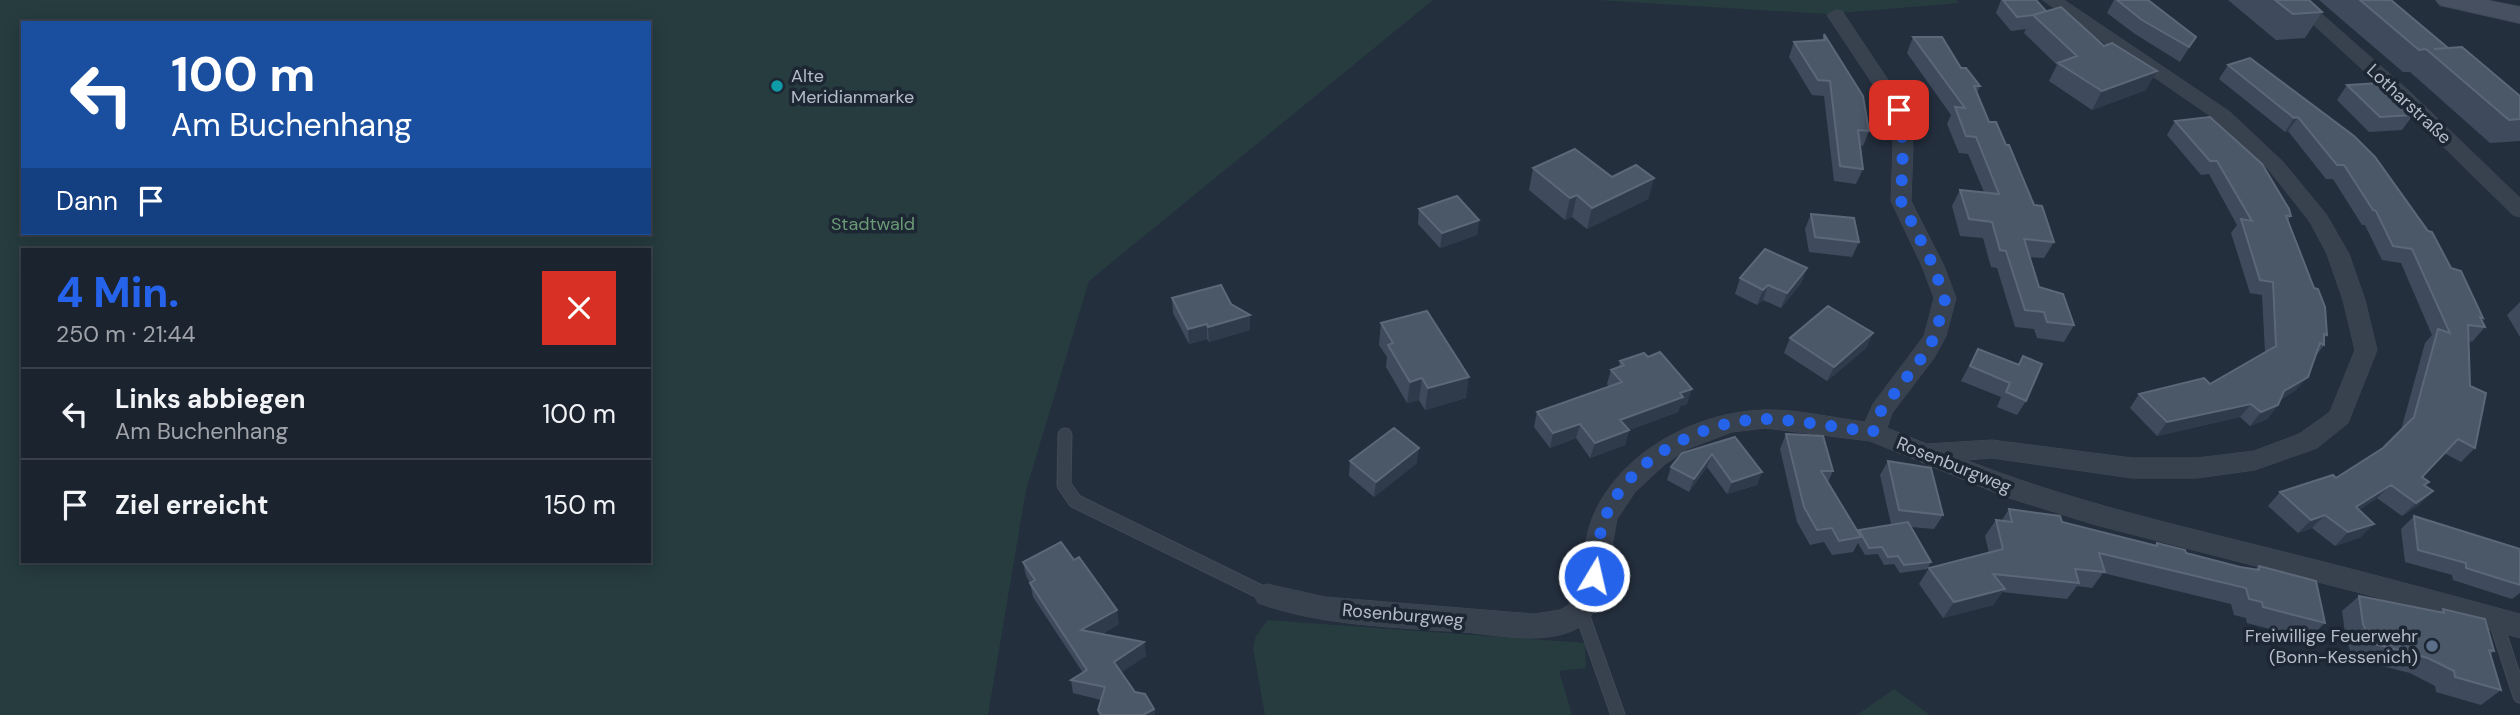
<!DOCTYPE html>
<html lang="de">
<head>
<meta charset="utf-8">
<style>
	:root { --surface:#1b232e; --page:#242b36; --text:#f1f3f6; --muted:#a0a4aa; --line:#39404a; --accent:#2563eb }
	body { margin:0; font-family:"DM Sans",sans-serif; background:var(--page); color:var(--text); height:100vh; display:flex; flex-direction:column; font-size:26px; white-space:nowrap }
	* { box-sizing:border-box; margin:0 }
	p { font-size:23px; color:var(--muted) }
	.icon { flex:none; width:38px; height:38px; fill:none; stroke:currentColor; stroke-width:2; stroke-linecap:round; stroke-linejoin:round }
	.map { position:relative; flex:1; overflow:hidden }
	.drawer { position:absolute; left:21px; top:248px; width:630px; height:315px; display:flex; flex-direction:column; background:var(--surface); border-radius:0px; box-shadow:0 4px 18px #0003,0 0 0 2px var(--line) }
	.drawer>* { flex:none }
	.banner { position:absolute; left:21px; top:21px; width:630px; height:214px; border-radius:0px; box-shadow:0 4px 18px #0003,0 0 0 2px var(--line); background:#1a4fa0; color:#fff; overflow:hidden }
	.pin { position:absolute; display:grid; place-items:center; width:60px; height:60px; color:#fff; margin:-30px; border-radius:14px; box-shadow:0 4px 10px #0006 }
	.me { position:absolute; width:77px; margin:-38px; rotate:9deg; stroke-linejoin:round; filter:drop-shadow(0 0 5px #0008) }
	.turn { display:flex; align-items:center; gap:24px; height:147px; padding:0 35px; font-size:32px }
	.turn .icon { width:91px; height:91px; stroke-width:2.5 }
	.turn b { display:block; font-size:49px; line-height:60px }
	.then { display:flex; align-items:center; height:66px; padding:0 35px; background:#0003; gap:14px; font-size:26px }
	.round { display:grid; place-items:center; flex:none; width:74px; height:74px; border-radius:0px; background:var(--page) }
	.head { display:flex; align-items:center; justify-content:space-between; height:119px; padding:0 35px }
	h1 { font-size:42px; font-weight:800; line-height:52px; color:var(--accent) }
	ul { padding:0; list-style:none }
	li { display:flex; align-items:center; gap:21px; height:91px; padding:0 35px; border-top:2px solid var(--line) }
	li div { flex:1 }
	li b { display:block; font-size:26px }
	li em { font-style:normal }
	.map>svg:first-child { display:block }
	.green { fill:#263c3f; fill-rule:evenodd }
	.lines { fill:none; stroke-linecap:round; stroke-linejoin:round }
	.lane-casing { stroke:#414a57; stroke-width:15 }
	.street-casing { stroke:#414a57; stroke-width:1 }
	.secondary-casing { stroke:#414a57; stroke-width:2 }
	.lane { stroke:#38414e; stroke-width:13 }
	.street { fill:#38414e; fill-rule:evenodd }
	.secondary { fill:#465061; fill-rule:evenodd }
	.wall { fill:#3f4b5c }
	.shaded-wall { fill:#2f3b4b }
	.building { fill:#4b5868; stroke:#5c6777; stroke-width:2 }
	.route { stroke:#2563eb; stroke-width:12; stroke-dasharray:0 21.6 }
	.culture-dot { fill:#0f9aa8; stroke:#1d2633; stroke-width:2.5 }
	.service-dot { fill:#5c6f8a; stroke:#1d2633; stroke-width:2.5 }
	.labels { text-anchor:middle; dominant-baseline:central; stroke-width:7; stroke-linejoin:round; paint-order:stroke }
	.poi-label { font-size:18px; fill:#b4bcc9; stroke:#1d2633; text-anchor:start }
	.street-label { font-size:18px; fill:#b4bcc9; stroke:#1d2633 }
	.park-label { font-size:18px; fill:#6b9a76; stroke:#1d2633 }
</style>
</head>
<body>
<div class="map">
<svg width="2520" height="715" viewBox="0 0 2520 715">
	<rect width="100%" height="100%" fill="#242f3e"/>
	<path class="green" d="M 0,0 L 1433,0 L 1089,281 L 1026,490 L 988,715 L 0,715 ZM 23,23 L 649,23 L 649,233 L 23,233 ZM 649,250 L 649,562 L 23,562 L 23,250 Z
		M 1596,0 L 1957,0 L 1959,3 L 1827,14 Z
		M 1268,620 L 1585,643 L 1586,668 L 1559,671 L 1572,715 L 1265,715 L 1253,648 L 1256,636 Z
		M 1894,689 L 1930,715 L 1857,715 Z"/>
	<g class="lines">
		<defs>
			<path id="lane" d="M 1065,435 L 1064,485 L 1075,501 L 1267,595
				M 1581,611 L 1618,715
				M 2495,619 L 2520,696"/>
			<path id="street" d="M 2043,0 L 2064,0 L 2230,112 L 2283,162 L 2326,214 L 2349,254 L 2365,300 L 2377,350 L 2348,423 L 2317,448 L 2255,470 L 2197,478 L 2132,478 L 1992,458 L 1966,460 C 2059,497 2155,520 2252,544 C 2342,566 2431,590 2520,614 L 2520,638 L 2357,592 L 2096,525 L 2006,497 L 1870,441 L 1765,428 L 1732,432 L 1687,449 L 1664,465 L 1635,492 L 1617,519 L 1603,594 C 1596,609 1590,622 1574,630 C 1541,645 1498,635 1463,632 C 1395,627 1322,626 1258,603 L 1254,595 L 1258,587 L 1267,584 L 1325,597 L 1534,614 L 1560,610 L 1572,603 L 1577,593 C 1582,568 1584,537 1594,514 C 1622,451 1697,412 1764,410 C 1796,409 1832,418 1865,422 L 1873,404 L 1924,336 L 1934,298 L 1922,266 L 1891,201 L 1893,146 L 1890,110 L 1827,15 L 1836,10 L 1842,11 L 1908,110 L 1913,146 L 1911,201 L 1944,266 L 1956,298 L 1946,336 L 1934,358 L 1892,413 L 1887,428 L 1927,444 L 1992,440 L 2132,458 L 2197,458 L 2254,451 L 2299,434 L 2330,412 L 2355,350 L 2343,300 L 2327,254 L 2310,222 L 2269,170 L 2216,120 Z
				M 2287,0 L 2306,0 L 2410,92 L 2520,198 L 2520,217 L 2513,215 L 2396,100 Z"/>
			<path id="secondary" d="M 2436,0 L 2485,0 L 2520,7 L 2520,23 L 2440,5 Z"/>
		</defs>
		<use href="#lane" class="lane-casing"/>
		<use href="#street" class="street-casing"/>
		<use href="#secondary" class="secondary-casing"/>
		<use href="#lane" class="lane"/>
		<use href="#street" class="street"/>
		<use href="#secondary" class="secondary"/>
	</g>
	<path class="wall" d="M 2001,0 L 2036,0 L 2046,11 L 2146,90 L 2092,110 L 2049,81 L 2057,65 L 2024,33 L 2026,29 L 2011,31 L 1996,13 Z
		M 2114,0 L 2148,0 L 2196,37 L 2180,62 L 2135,34 L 2107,13 Z
		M 2228,0 L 2309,0 L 2322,12 L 2305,38 L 2276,40 Z
		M 2319,0 L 2391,0 L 2448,48 L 2520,96 L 2520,141 L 2490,143 L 2410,72 L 2403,72 Z
		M 1824,34 L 1869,131 L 1863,146 L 1860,145 L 1863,169 L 1856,184 L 1834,181 L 1824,96 L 1812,95 L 1789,57 L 1794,42 L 1822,40 Z
		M 1913,37 L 1961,68 L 1980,86 L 1977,92 L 1989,122 L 2054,242 L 2044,258 L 2030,257 L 2039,287 L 2074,325 L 2064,342 L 2037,338 L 2034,329 L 2015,327 L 1997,268 L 1991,267 L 1983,238 L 1960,236 L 1952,206 L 1960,190 L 1984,192 L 1968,154 L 1959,153 L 1947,124 L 1951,115 L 1907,53 Z
		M 2250,58 L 2451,268 L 2483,318 L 2481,320 L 2485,327 L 2472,342 L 2469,341 L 2470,386 L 2475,448 L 2461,462 L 2444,453 L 2422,477 L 2425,485 L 2419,505 L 2402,516 L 2377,498 L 2359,510 L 2361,537 L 2335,546 L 2312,528 L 2298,533 L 2268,506 L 2280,492 L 2336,478 L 2383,448 L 2401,430 L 2425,343 L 2432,335 L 2401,263 L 2382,260 L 2365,225 L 2362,225 L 2333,179 L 2326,179 L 2288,131 L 2285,132 L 2219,79 L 2228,65 Z
		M 2347,85 L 2413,115 L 2402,130 L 2369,132 L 2337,100 Z
		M 2175,121 L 2291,216 L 2288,221 L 2327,335 L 2324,338 L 2324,345 L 2315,357 L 2296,390 L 2280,400 L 2278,405 L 2267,419 L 2250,426 L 2240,417 L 2157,436 L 2130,408 L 2139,394 L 2210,384 L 2265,352 L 2262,295 L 2250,293 L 2231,233 L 2237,225 L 2209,174 L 2201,175 L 2167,135 Z
		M 1533,168 L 1612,177 L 1654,178 L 1648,199 L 1587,229 L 1572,217 L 1565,220 L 1529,190 Z
		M 1419,209 L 1479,220 L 1477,235 L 1440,248 L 1418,224 Z
		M 1811,214 L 1859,242 L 1852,257 L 1809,252 L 1805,229 Z
		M 1807,268 L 1801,283 L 1781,308 L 1763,300 L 1757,305 L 1735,294 L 1740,278 Z
		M 1172,298 L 1250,330 L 1209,342 L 1207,339 L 1189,344 L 1173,313 Z
		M 2520,302 L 2520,337 L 2507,315 Z
		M 1381,323 L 1466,398 L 1425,410 L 1419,400 L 1407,403 L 1386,367 L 1387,357 L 1379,345 Z
		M 1873,333 L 1866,348 L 1827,381 L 1784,353 L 1790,338 Z
		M 1978,349 L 2018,365 L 2023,356 L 2026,401 L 2017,415 L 1997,407 L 2001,397 L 1961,381 Z
		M 1620,361 L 1687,404 L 1680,406 L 1678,412 L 1629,430 L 1625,445 L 1590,458 L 1576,438 L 1550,448 L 1534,427 L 1537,412 L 1609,387 L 1607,384 L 1611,370 L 1619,367 Z
		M 1786,434 L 1833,471 L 1828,482 L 1857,532 L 1859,530 L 1893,525 L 1891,524 L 1880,475 L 1888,461 L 1943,515 L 1934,529 L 1911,527 L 1931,562 L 1927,569 L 1900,573 L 1894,564 L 1884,565 L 1878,554 L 1865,555 L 1858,543 L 1853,552 L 1832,555 L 1824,542 L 1810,545 L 1797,522 L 1780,449 Z
		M 1735,437 L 1757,485 L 1727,494 L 1707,467 L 1689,492 L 1667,480 L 1671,467 Z
		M 1350,461 L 1417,463 L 1374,497 L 1349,476 Z
		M 2009,509 L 2155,545 L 2157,543 L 2186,553 L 2240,567 L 2255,569 L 2259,566 L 2325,623 L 2308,639 L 2247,623 L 2246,618 L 2234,615 L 2231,604 L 2103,573 L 2092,588 L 2077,586 L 2067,599 L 2002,592 L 1993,605 L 1943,618 L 1919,584 L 1929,568 L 1989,553 L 1985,536 L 1996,520 L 2002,520 Z
		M 2414,516 L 2520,549 L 2520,593 L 2512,599 L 2453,580 L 2452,575 L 2405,562 L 2401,529 Z
		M 1023,562 L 1119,624 L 1102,634 L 1144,642 L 1146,656 L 1121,672 L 1135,692 L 1154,709 L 1155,715 L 1099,715 L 1098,710 L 1101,700 L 1073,693 L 1071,680 L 1083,673 L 1033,597 L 1030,583 L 1026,576 Z
		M 2359,596 L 2440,612 L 2443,609 L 2494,651 L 2491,654 L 2501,690 L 2481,705 L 2436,692 L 2435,686 L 2410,673 L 2353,659 L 2346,639 L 2342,611 Z"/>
	<path class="shaded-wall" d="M 2157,71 L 2146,90 L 2092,110 L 2102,91 Z
		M 2298,117 L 2288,131 L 2285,132 L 2294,118 Z
		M 1654,178 L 1648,199 L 1587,229 L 1592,208 Z
		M 1577,195 L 1572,217 L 1565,220 L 1570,198 Z
		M 1479,220 L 1477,235 L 1440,248 L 1442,233 Z
		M 1807,268 L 1801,283 L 1781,308 L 1787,293 Z
		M 1768,285 L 1763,300 L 1757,305 L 1763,290 Z
		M 1250,315 L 1250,330 L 1209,342 L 1208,327 Z
		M 1207,324 L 1207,339 L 1189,344 L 1188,329 Z
		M 1873,333 L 1866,348 L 1827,381 L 1834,367 Z
		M 1469,377 L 1466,398 L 1425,410 L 1428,388 Z
		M 2308,377 L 2296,390 L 2273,404 L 2284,391 Z
		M 1422,378 L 1419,400 L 1407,403 L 1410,382 Z
		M 1692,389 L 1687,404 L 1680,406 L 1678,412 L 1616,435 L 1620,420 Z
		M 2251,404 L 2240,417 L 2157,436 L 2167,422 Z
		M 2278,405 L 2267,419 L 2250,426 L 2261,412 Z
		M 1580,424 L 1576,438 L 1550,448 L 1553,433 Z
		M 1629,430 L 1625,445 L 1590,458 L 1595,443 Z
		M 1419,448 L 1417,463 L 1374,497 L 1376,482 Z
		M 1712,454 L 1707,467 L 1689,492 L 1694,479 Z
		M 1762,472 L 1757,485 L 1727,494 L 1732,482 Z
		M 2391,485 L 2377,498 L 2343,521 L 2356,507 Z
		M 2433,491 L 2419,505 L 2402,516 L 2416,503 Z
		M 2325,515 L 2312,528 L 2298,533 L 2311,520 Z
		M 2374,524 L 2361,537 L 2335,546 L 2348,532 Z
		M 2005,589 L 1993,605 L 1943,618 L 1954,602 Z
		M 1117,610 L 1119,624 L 1084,644 L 1081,630 Z
		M 1144,642 L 1146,656 L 1116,676 L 1114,662 Z
		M 1154,709 L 1155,715 L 1143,715 Z"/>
	<path class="building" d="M 2003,0 L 2036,0 L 2046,11 L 2033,15 L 2034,15 L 2017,17 Z
		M 2117,0 L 2148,0 L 2196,37 L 2189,47 L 2142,20 Z
		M 2275,0 L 2309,0 L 2322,12 L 2293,14 Z
		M 2360,0 L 2391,0 L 2448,48 L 2434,49 L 2462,47 L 2520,96 L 2520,119 L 2509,120 L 2426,49 L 2419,50 Z
		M 2061,7 L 2104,46 L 2112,43 L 2157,71 L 2102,91 L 2058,63 L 2077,56 L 2033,15 Z
		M 1824,34 L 1863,96 L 1869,131 L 1858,130 L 1863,169 L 1840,166 L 1830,81 L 1818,80 L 1794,42 L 1825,40 Z
		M 1913,37 L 1942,37 L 1961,68 L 1966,68 L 1980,86 L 1974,86 L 1989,122 L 1996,122 L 2006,145 L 2009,145 L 2034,205 L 2042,206 L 2054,242 L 2024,239 L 2039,287 L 2063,294 L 2074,325 L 2047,322 L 2044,312 L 2025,310 L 2006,251 L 2000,250 L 1992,222 L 1969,219 L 1960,190 L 1999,194 L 1976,137 L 1966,136 L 1955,107 L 1965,108 Z
		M 2250,58 L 2354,136 L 2375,157 L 2428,231 L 2432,232 L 2451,268 L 2461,271 L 2483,318 L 2480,317 L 2485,327 L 2468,325 L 2470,386 L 2486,393 L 2475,448 L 2458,439 L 2422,477 L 2429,482 L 2424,485 L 2433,491 L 2416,503 L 2391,485 L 2356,507 L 2374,524 L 2348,532 L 2325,515 L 2311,520 L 2280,492 L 2333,475 L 2336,478 L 2383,448 L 2414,417 L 2438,329 L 2450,333 L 2412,249 L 2393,246 L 2376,211 L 2373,210 L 2344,165 L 2337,165 L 2298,117 L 2294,118 L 2228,65 Z
		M 2379,83 L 2413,115 L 2380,117 L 2347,85 Z
		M 2210,117 L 2262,164 L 2289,209 L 2291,216 L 2286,216 L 2314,288 L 2318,289 L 2325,307 L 2327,335 L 2324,334 L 2324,345 L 2320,343 L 2308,377 L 2284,391 L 2278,405 L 2261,412 L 2251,404 L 2167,422 L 2139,394 L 2204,378 L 2210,384 L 2276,346 L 2273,282 L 2260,280 L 2241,219 L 2252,221 L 2217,161 L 2210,161 L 2175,121 Z
		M 1575,149 L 1612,177 L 1636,165 L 1654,178 L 1592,208 L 1577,195 L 1570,198 L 1533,168 Z
		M 1457,196 L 1479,220 L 1442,233 L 1419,209 Z
		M 1811,214 L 1854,218 L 1859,242 L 1815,237 Z
		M 1765,249 L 1807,268 L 1787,293 L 1768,285 L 1763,290 L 1740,278 Z
		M 1221,285 L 1231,304 L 1250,315 L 1208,327 L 1207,324 L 1188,329 L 1172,298 Z
		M 1828,306 L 1873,333 L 1834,367 L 1790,338 Z
		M 1427,311 L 1469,377 L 1428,388 L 1422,378 L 1410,382 L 1388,345 L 1393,343 L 1381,323 Z
		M 1978,349 L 2019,365 L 2023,356 L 2042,364 L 2026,401 L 2006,392 L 2010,383 L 1970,366 Z
		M 1660,352 L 1692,389 L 1680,393 L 1683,397 L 1620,420 L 1629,430 L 1595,443 L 1580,424 L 1553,433 L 1537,412 L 1622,382 L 1611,370 L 1624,365 L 1620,361 L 1644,353 L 1648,357 Z
		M 1394,428 L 1419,448 L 1376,482 L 1350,461 Z
		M 1786,434 L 1823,436 L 1833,471 L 1821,471 L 1861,537 L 1839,541 L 1832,528 L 1817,530 L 1804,507 Z
		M 1735,437 L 1762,472 L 1732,482 L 1712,454 L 1694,479 L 1671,467 L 1682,453 Z
		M 1888,461 L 1931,468 L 1943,515 L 1899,510 Z
		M 2009,509 L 2060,516 L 2062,522 L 2157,546 L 2157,543 L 2185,550 L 2186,553 L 2240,567 L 2259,570 L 2259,566 L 2316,581 L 2325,623 L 2263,607 L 2262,602 L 2249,599 L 2246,588 L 2099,553 L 2105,572 L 2075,569 L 2079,583 L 1993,574 L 2005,589 L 1954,602 L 1929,568 L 2003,549 L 1996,520 L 2012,522 Z
		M 2414,516 L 2520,549 L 2520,585 L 2466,568 L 2466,563 L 2418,550 Z
		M 1908,522 L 1931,562 L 1904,565 L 1898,556 L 1888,557 L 1882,547 L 1869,548 L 1859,530 Z
		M 1061,542 L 1074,560 L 1079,557 L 1117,610 L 1081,630 L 1144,642 L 1114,662 L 1135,692 L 1145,694 L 1154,709 L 1143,715 L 1101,715 L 1098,710 L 1105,687 L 1071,680 L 1087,670 L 1030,583 L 1035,580 L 1023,562 Z
		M 2359,596 L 2444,613 L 2443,609 L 2485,619 L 2494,651 L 2489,650 L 2501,690 L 2455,677 L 2454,671 L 2428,658 L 2371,643 L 2363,624 Z"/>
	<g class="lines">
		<path class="route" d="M 1594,576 C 1597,557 1598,536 1605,518 C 1628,458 1705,419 1766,419 C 1801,420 1838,428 1873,432 L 1881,411 L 1926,352 L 1935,336 L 1945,299 L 1933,265 L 1901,201 L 1903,146 L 1899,110"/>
	</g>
	<circle class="culture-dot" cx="777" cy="86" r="7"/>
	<circle class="service-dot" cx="2432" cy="646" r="7"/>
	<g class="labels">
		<g class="poi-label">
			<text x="791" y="76">Alte<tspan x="791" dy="21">Meridianmarke</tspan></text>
			<text x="2418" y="636" text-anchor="end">Freiwillige Feuerwehr<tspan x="2418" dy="21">(Bonn-Kessenich)</tspan></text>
		</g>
		<g class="street-label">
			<text transform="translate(2409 104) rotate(43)">Lotharstraße</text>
			<text transform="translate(1954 465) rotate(22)">Rosenburgweg</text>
			<text transform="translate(1403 615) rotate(5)">Rosenburgweg</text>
		</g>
		<g class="park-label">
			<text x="873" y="224">Stadtwald</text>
		</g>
	</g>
</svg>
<div class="pin" style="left:1899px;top:110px;background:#d93025"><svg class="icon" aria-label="arrive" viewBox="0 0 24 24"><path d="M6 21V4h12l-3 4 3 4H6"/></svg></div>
<svg class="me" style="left:1594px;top:576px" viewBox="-20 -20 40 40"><circle r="17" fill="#2563eb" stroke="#fff" stroke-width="3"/><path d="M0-11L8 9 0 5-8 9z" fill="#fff"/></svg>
<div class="banner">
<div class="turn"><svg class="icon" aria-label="left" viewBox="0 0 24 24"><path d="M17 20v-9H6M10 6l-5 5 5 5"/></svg><div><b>100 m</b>Am Buchenhang</div></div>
<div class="then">Dann<svg class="icon" aria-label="arrive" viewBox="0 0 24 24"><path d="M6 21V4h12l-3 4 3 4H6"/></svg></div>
</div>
<section class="drawer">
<div class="head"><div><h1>4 Min.</h1><p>250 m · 21:44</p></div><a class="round" style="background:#d93025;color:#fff"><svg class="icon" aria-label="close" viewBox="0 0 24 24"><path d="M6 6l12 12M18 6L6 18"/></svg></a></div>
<ul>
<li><svg class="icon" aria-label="left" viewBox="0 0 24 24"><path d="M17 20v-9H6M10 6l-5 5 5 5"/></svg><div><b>Links abbiegen</b><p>Am Buchenhang</p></div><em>100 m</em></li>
<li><svg class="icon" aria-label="arrive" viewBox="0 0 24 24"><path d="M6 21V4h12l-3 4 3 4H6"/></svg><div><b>Ziel erreicht</b></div><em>150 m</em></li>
</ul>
</section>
</div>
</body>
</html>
